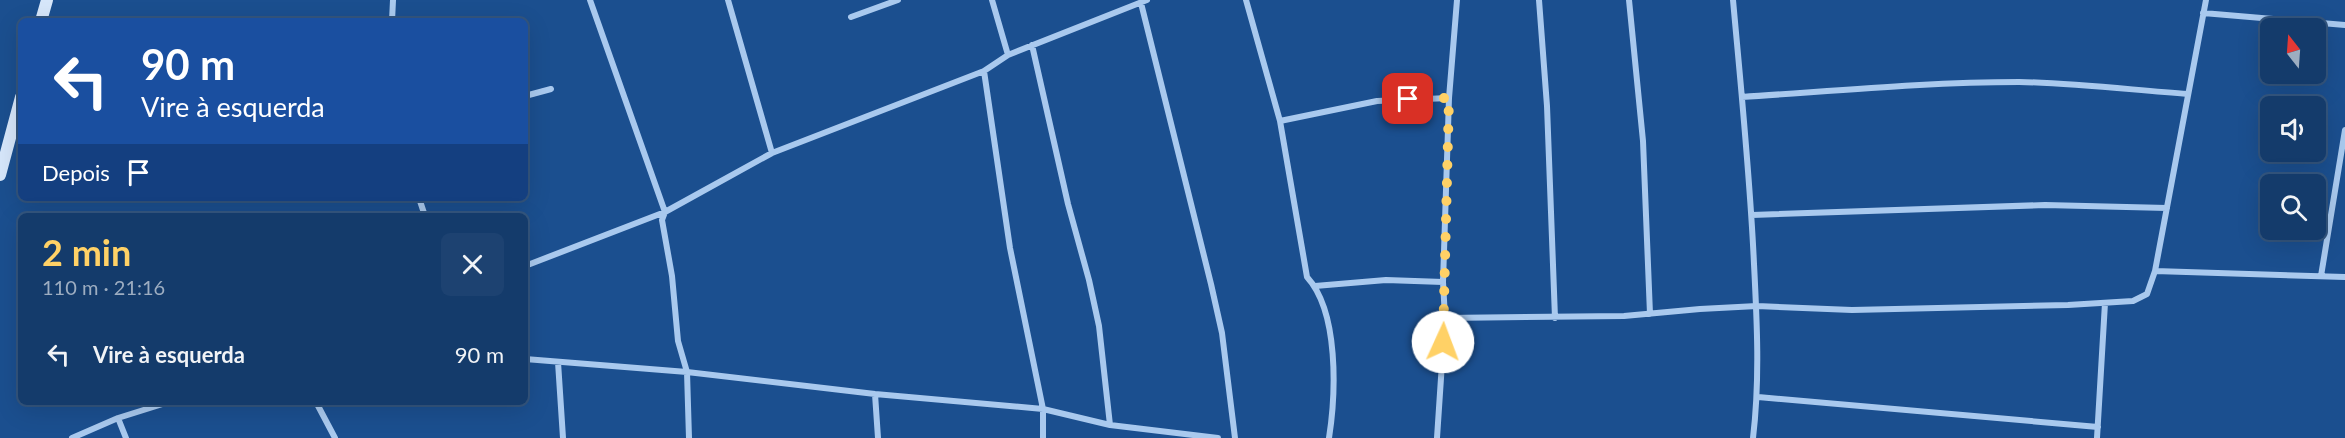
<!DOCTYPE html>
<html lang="pt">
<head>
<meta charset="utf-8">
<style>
	:root { --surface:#143b6b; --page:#1d4271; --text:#f1f3f6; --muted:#9dadc1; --line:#33557e; --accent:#ffd166 }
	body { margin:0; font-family:Lato,sans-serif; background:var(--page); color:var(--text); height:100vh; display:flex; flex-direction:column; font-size:22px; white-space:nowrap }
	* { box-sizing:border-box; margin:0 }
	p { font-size:20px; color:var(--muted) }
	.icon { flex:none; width:33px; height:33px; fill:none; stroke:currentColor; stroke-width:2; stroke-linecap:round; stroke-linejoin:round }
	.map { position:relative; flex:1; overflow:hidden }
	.drawer { position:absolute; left:18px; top:213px; width:510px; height:192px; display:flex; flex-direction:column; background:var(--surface); border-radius:9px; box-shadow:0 6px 24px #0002,0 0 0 2px var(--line) }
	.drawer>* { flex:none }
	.banner { position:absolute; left:18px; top:18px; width:510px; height:183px; border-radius:9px; box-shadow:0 6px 24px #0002,0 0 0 2px var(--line); background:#1a4fa0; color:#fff; overflow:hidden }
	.needle { width:39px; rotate:343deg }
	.tools { position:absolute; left:2260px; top:18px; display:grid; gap:12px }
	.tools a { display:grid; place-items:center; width:66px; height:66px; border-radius:9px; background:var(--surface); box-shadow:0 6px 24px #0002,0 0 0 2px var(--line); font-size:30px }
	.pin { position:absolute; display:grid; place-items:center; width:51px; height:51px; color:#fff; margin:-26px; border-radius:12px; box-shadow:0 3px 9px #0006 }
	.me { position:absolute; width:66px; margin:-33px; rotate:2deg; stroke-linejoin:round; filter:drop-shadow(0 0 4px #0008) }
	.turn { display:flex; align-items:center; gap:21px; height:126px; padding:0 24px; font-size:27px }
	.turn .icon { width:78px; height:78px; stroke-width:2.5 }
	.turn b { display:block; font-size:42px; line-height:51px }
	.then { display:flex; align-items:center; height:57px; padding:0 24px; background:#0003; gap:12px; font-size:22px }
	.round { display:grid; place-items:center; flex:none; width:63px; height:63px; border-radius:9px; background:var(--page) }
	.overview { display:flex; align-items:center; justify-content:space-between; height:102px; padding:0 24px }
	h1 { font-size:36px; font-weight:700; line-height:45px; color:var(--accent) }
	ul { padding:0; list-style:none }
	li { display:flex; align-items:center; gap:18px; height:78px; padding:0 24px }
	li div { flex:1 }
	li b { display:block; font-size:22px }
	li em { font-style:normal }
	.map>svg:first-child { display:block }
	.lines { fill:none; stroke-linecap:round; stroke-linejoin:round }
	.street { stroke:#a9c9ee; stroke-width:6 }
	.secondary { stroke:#d6e6fa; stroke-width:12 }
	.route { stroke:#ffd166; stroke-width:10; stroke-dasharray:0 18 }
</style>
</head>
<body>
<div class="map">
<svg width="2345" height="438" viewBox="0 0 2345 438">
	<rect width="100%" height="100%" fill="#1b4f8f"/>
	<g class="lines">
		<path class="street" d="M 590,0 L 665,212 L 662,220 L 672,276 L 678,341 L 687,372 L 689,438
			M 728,0 L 772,153
			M 992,0 L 1008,55
			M 1246,0 L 1280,121 L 1307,277 C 1339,312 1336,393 1329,438
			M 1539,0 L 1547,106 L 1555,318
			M 1629,0 L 1643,141 L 1650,314
			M 1733,0 C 1741,88 1750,176 1754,264 C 1757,322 1760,380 1753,438
			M 1141,3 L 1211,284 L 1222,333 L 1235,438
			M 2203,13 L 2345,25
			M 851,17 L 898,0
			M 392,21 L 393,0
			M 1032,45 L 1068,204 L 1089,280 L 1099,326 L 1110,425
			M 984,71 L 1010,248 L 1043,409 L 1043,438
			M 525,96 L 551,89
			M 1742,97 C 1834,91 1927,82 2019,82 C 2076,83 2132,90 2188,94
			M 1280,121 L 1377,101 L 1449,98
			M 419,198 L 425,216
			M 1752,215 L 2045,205 L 2167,208
			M 525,266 L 665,212 L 772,153 L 984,71 L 1008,55 L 1147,0
			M 2155,271 L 2345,277
			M 2321,276 L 2345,130
			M 1315,286 L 1386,280 L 1443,282
			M 1445,318 L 1624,316 L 1700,309 L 1757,306 L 1852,310 L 2068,305 L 2133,301 L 2147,294 L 2155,271 L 2206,0
			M 525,359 L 687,372 L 875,394 L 1043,409 L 1110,425 L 1218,438
			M 558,362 L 563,438
			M 875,394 L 878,438
			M 1758,397 L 2098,427
			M 316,402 L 335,438
			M 118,418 L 126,438
			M 72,438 L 118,418 L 169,402
			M 1437,438 L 1445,318 L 1443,282 L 1449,98 L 1457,0
			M 2097,438 L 2105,303"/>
		<path class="secondary" d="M 41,21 L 47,0
			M 0,175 L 21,97"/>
	</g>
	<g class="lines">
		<path class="route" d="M 1408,99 L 1449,98 L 1443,342"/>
	</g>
</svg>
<div class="tools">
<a><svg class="needle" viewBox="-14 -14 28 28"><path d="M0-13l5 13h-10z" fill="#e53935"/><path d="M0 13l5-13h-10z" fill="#9dadc1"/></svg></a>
<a><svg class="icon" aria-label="sound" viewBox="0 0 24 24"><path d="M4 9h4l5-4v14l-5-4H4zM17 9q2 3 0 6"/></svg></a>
<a><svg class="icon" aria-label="search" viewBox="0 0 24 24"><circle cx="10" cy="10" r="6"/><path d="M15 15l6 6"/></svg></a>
</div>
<div class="pin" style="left:1408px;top:99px;background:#d93025"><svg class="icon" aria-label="arrive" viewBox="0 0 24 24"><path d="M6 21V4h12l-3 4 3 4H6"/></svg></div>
<svg class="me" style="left:1443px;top:342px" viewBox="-20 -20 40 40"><circle r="19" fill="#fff"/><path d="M0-13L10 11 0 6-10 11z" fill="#ffd166"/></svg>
<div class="banner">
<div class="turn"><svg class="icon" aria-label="left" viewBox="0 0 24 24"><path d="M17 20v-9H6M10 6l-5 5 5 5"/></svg><div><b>90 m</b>Vire à esquerda</div></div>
<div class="then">Depois<svg class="icon" aria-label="arrive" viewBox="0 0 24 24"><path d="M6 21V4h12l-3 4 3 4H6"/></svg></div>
</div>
<section class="drawer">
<div class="overview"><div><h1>2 min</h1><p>110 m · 21:16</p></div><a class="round"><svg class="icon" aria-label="close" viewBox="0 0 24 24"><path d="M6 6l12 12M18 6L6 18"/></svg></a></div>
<ul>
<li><svg class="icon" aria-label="left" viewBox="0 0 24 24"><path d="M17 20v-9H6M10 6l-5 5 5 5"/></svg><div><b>Vire à esquerda</b></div><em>90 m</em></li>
</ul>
</section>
</div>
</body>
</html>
